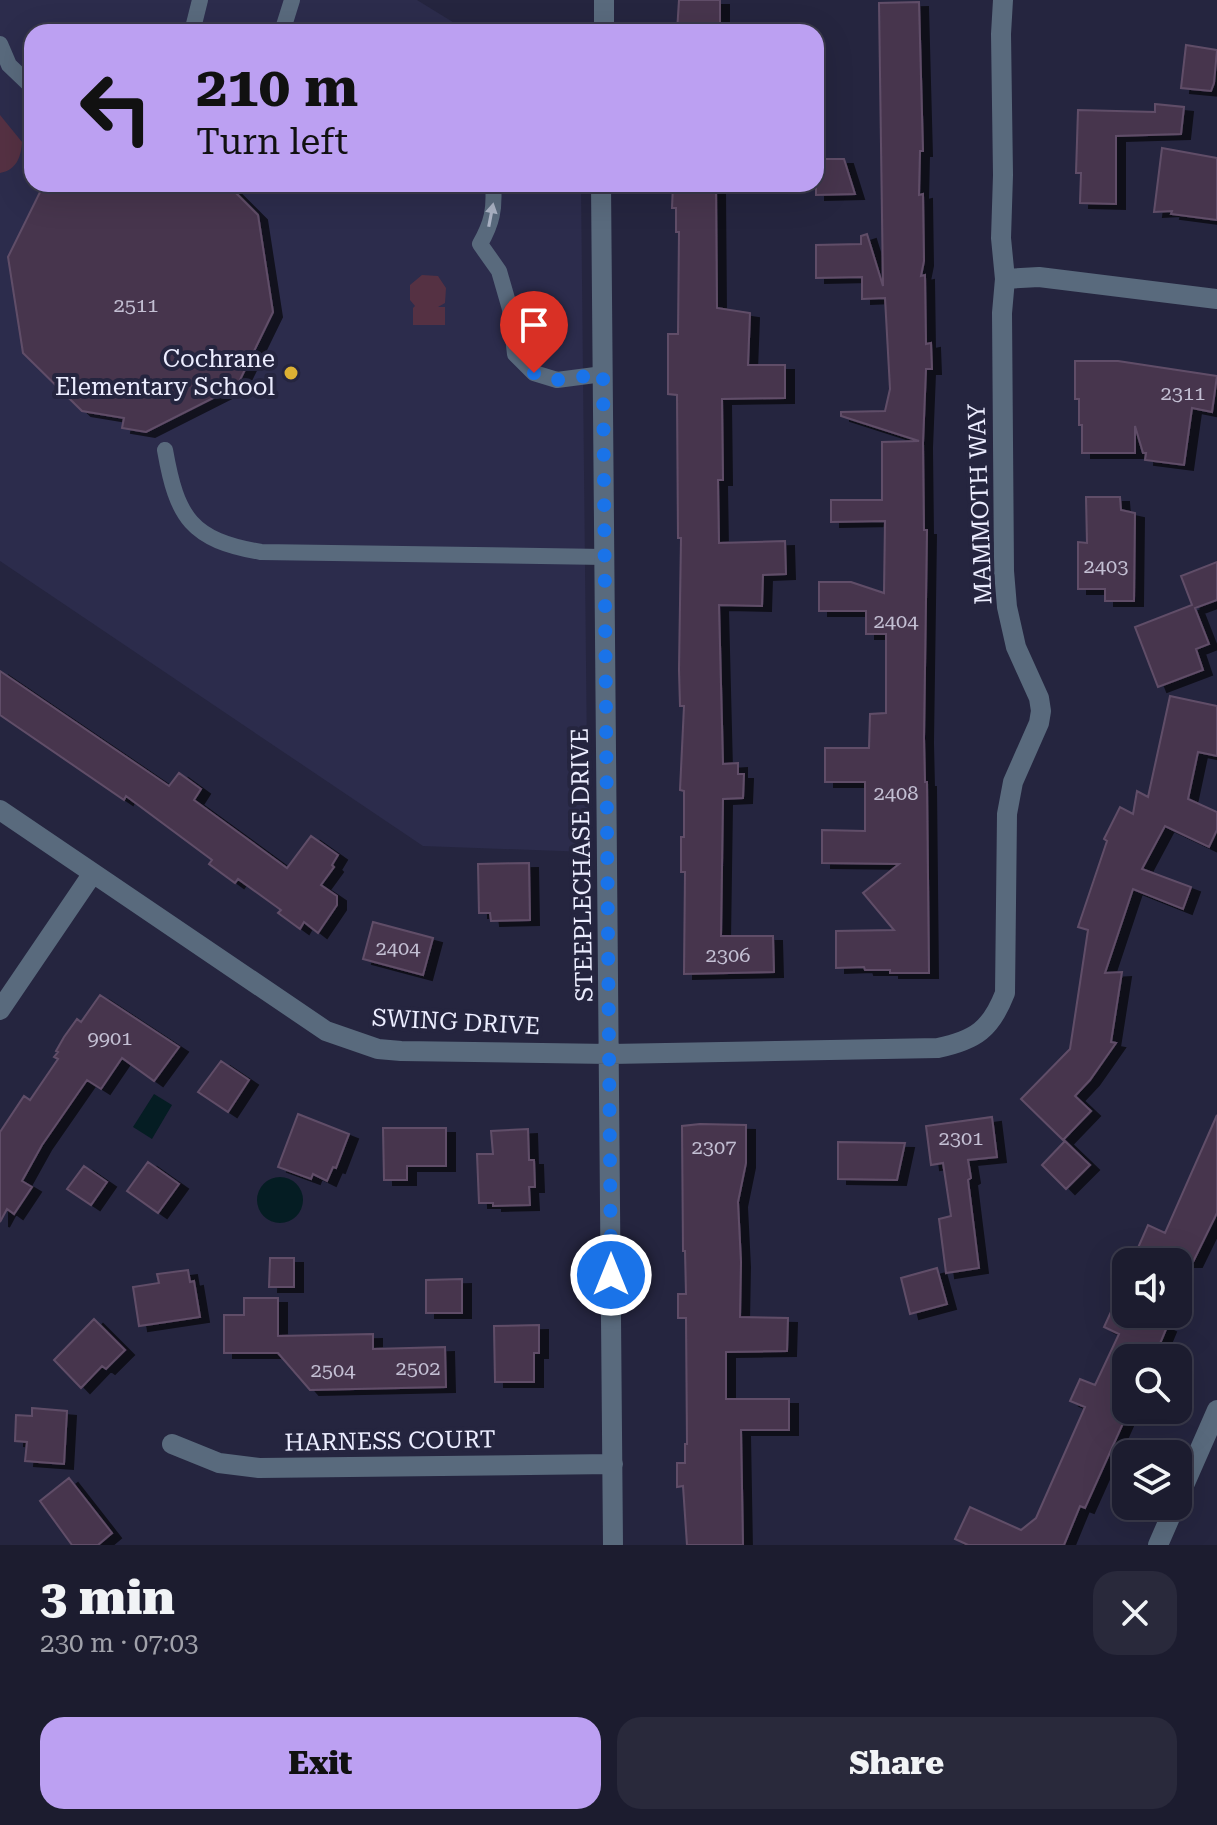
<!DOCTYPE html>
<html lang="en">
<head>
<meta charset="utf-8">
<style>
	:root { --surface:#1c1c2f; --page:#29293b; --text:#f1f3f6; --muted:#a0a1aa; --line:#3a3a4b; --accent:#bca0f2 }
	body { margin:0; font-family:"Roboto Serif",serif; background:var(--page); color:var(--text); height:100vh; display:flex; flex-direction:column; font-size:30px; white-space:nowrap }
	* { box-sizing:border-box; margin:0 }
	p { font-size:26px; color:var(--muted) }
	.icon { flex:none; width:44px; height:44px; fill:none; stroke:currentColor; stroke-width:2; stroke-linecap:round; stroke-linejoin:round }
	.map { position:relative; height:1545px; overflow:hidden }
	.drawer { display:flex; flex-direction:column; background:var(--surface); flex:1 }
	.drawer>* { flex:none }
	.banner { position:absolute; left:24px; top:24px; width:800px; height:168px; border-radius:24px; box-shadow:0 8px 32px #0002,0 0 0 2px var(--line); background:#bca0f2; color:#111; overflow:hidden }
	.controls { position:absolute; left:1112px; top:1248px; display:grid; gap:16px }
	.controls a { display:grid; place-items:center; width:80px; height:80px; border-radius:16px; background:var(--surface); box-shadow:0 8px 32px #0002,0 0 0 2px var(--line); font-size:40px }
	.pin { position:absolute; display:grid; place-items:center; width:68px; height:68px; color:#fff; margin:-82px -34px; border-radius:50% 50% 50% 0; rotate:-45deg; box-shadow:0 0 8px #0007 }
	.pin .icon { rotate:45deg }
	.me { position:absolute; width:88px; margin:-44px; rotate:0deg; stroke-linejoin:round; filter:drop-shadow(0 0 6px #0008) }
	.turn { display:flex; align-items:center; gap:28px; height:168px; padding:0 40px; font-size:36px }
	.turn .icon { width:104px; height:104px; stroke-width:2.5 }
	.turn b { display:block; font-size:56px; line-height:68px }
	.round { display:grid; place-items:center; flex:none; width:84px; height:84px; border-radius:24px; background:var(--page) }
	.summary { display:flex; align-items:center; justify-content:space-between; height:136px; padding:0 40px }
	h1 { font-size:48px; font-weight:800; line-height:60px }
	.button { display:flex; gap:16px; margin-top:auto; padding:16px 40px }
	.button a { flex:1; height:92px; border-radius:24px; background:var(--accent); color:#111; font-size:32px; font-weight:800; line-height:92px; text-align:center }
	.button a+a { background:var(--page); color:var(--text) }
	.map>svg:first-child { display:block }
	.built { fill:#2c2c4c }
	.park { fill:#553143 }
	.water { fill:#051d23 }
	.building { fill:#47364e; stroke:#614e68; stroke-width:2; filter:url(#shadow) }
	.lines { fill:none; stroke-linecap:round; stroke-linejoin:round }
	.lane { stroke:#596a7d; stroke-width:16 }
	.street { stroke:#596a7d; stroke-width:20 }
	.oneway { fill:#aab2c4 }
	.route { stroke:#1a73e8; stroke-width:14; stroke-dasharray:0 25.2 }
	.poi-dot { fill:#ddb133; stroke:#25253f; stroke-width:3 }
	.labels { text-anchor:middle; dominant-baseline:central; stroke-width:8; stroke-linejoin:round; paint-order:stroke }
	.number-label { font-size:20px; fill:#c3bfd3 }
	.poi-label { font-size:24px; fill:#ecedff; stroke:#25253f; text-anchor:end }
	.street-label { font-size:24px; fill:#ecedff; stroke:#25253f }
</style>
</head>
<body>
<div class="map">
<svg width="1217" height="1545" viewBox="0 0 1217 1545">
	<defs>
		<filter id="shadow"><feDropShadow dx="9" dy="5" stdDeviation="0" flood-color="#0009"/></filter>
	</defs>
	<rect width="100%" height="100%" fill="#25253f"/>
	<path class="built" d="M 0,0 L 417,0 L 469,32 L 32,32 L 32,184 L 581,184 L 588,852 L 423,846 L 0,561 Z"/>
	<path class="park" d="M 0,115 L 22,142 C 21,158 16,170 0,173 Z
		M 422,275 L 438,276 L 446,288 L 445,303 L 438,307 L 445,307 L 445,325 L 413,325 L 413,308 L 415,306 L 410,300 L 410,285 Z"/>
	<path class="water" d="M 154,1094 L 172,1105 L 152,1139 L 133,1127 Z
		M257 1200a23 23 0 1 1 46 0a23 23 0 1 1-46 0Z"/>
	<path class="building" d="M 679,0 L 720,0 L 720,32 L 677,32 Z
		M 919,2 L 923,151 L 920,151 L 919,195 L 923,194 L 924,261 L 921,276 L 925,275 L 926,344 L 931,343 L 932,369 L 926,369 L 923,443 L 924,530 L 927,530 L 924,738 L 925,782 L 927,782 L 929,973 L 890,973 L 890,970 L 865,970 L 864,967 L 836,968 L 836,931 L 894,930 L 863,893 L 899,864 L 822,863 L 822,830 L 865,831 L 865,782 L 825,782 L 825,748 L 869,748 L 870,714 L 886,713 L 886,634 L 866,634 L 866,611 L 819,611 L 819,582 L 851,582 L 884,593 L 885,521 L 831,522 L 831,500 L 882,500 L 882,442 L 919,441 L 841,416 L 841,412 L 885,411 L 890,389 L 885,298 L 862,299 L 862,277 L 816,278 L 816,245 L 861,244 L 861,236 L 867,234 L 883,286 L 879,3 Z
		M 1186,45 L 1217,50 L 1214,83 L 1211,91 L 1181,88 Z
		M 1155,104 L 1184,107 L 1181,134 L 1116,136 L 1116,204 L 1080,203 L 1081,173 L 1076,173 L 1078,110 L 1155,112 Z
		M 1162,148 L 1217,158 L 1217,220 L 1171,214 L 1172,211 L 1154,212 Z
		M 816,159 L 844,159 L 855,194 L 816,195 Z
		M 44,184 L 227,184 L 258,215 L 273,312 L 237,386 L 146,432 L 122,428 L 124,418 L 82,411 L 23,353 L 8,257 Z
		M 673,184 L 716,184 L 717,308 L 750,313 L 748,365 L 785,365 L 785,398 L 722,399 L 723,480 L 718,480 L 719,543 L 785,541 L 786,574 L 763,575 L 762,606 L 719,605 L 723,764 L 738,763 L 738,774 L 744,774 L 743,798 L 723,799 L 721,936 L 773,936 L 774,972 L 684,974 L 685,872 L 681,872 L 681,837 L 684,837 L 684,791 L 680,790 L 684,706 L 680,706 L 679,670 L 681,538 L 678,538 L 677,395 L 668,394 L 668,334 L 678,334 L 679,232 L 676,232 L 676,208 L 672,208 Z
		M 1075,361 L 1118,361 L 1217,376 L 1212,412 L 1192,408 L 1184,465 L 1145,460 L 1146,453 L 1143,453 L 1135,426 L 1135,453 L 1082,453 L 1082,425 L 1079,425 L 1079,399 L 1075,399 Z
		M 1086,497 L 1120,497 L 1121,510 L 1135,513 L 1134,601 L 1105,601 L 1105,589 L 1078,589 L 1078,542 L 1087,543 Z
		M 1217,562 L 1217,600 L 1195,608 L 1209,644 L 1196,649 L 1203,670 L 1158,687 L 1135,627 L 1192,605 L 1181,576 Z
		M 0,671 L 169,786 L 179,773 L 201,789 L 194,800 L 287,868 L 311,836 L 338,855 L 332,865 L 334,867 L 321,885 L 337,896 L 337,905 L 318,933 L 304,922 L 300,929 L 278,913 L 281,910 L 238,879 L 235,883 L 209,864 L 212,860 L 126,796 L 124,800 L 0,715 Z
		M 1170,696 L 1217,706 L 1217,756 L 1198,752 L 1188,799 L 1217,812 L 1217,830 L 1209,847 L 1165,826 L 1142,869 L 1191,887 L 1183,909 L 1133,889 L 1105,973 L 1122,972 L 1111,1042 L 1116,1043 L 1090,1080 L 1075,1096 L 1091,1111 L 1063,1140 L 1021,1099 L 1070,1049 L 1088,930 L 1078,927 L 1107,841 L 1104,839 L 1120,807 L 1133,814 L 1137,791 L 1148,797 Z
		M 529,863 L 530,920 L 491,921 L 490,913 L 479,913 L 478,864 Z
		M 373,922 L 433,938 L 423,975 L 363,959 Z
		M 100,995 L 179,1047 L 154,1081 L 122,1058 L 101,1089 L 87,1080 L 42,1145 L 22,1181 L 32,1187 L 14,1214 L 7,1209 L 0,1222 L 0,1132 L 24,1096 L 30,1100 L 58,1059 L 54,1057 L 58,1052 L 56,1051 L 64,1037 L 77,1019 L 81,1022 Z
		M 221,1061 L 249,1080 L 228,1112 L 198,1092 Z
		M 298,1114 L 349,1134 L 336,1168 L 333,1167 L 327,1181 L 313,1174 L 311,1179 L 278,1167 Z
		M 1217,1115 L 1217,1213 L 1193,1262 L 1163,1262 L 1137,1250 L 1148,1225 L 1165,1233 Z
		M 992,1117 L 997,1157 L 968,1160 L 971,1178 L 968,1180 L 979,1268 L 946,1273 L 939,1219 L 951,1216 L 943,1163 L 931,1165 L 926,1126 Z
		M 700,1124 L 746,1125 L 746,1163 L 738,1202 L 741,1262 L 740,1317 L 788,1318 L 787,1351 L 726,1352 L 726,1399 L 789,1399 L 789,1430 L 741,1430 L 743,1545 L 687,1545 L 683,1486 L 677,1487 L 677,1463 L 685,1463 L 685,1444 L 687,1444 L 686,1318 L 678,1318 L 678,1294 L 686,1294 L 685,1251 L 683,1251 L 682,1126 Z
		M 383,1128 L 446,1128 L 446,1166 L 407,1166 L 407,1180 L 384,1180 Z
		M 528,1129 L 529,1160 L 534,1160 L 535,1187 L 529,1187 L 530,1205 L 493,1206 L 493,1203 L 479,1203 L 477,1154 L 493,1154 L 491,1131 Z
		M 1065,1141 L 1090,1165 L 1066,1189 L 1042,1165 Z
		M 838,1142 L 905,1143 L 897,1180 L 838,1179 Z
		M 148,1162 L 179,1184 L 158,1213 L 127,1191 Z
		M 84,1166 L 107,1182 L 91,1205 L 67,1189 Z
		M 270,1258 L 294,1258 L 294,1287 L 269,1287 Z
		M 937,1268 L 947,1304 L 910,1314 L 901,1278 Z
		M 188,1270 L 190,1282 L 194,1281 L 200,1317 L 139,1326 L 133,1287 L 159,1283 L 157,1274 Z
		M 462,1279 L 462,1313 L 426,1313 L 426,1280 Z
		M 244,1298 L 278,1298 L 278,1336 L 373,1334 L 373,1349 L 445,1347 L 446,1387 L 310,1390 L 278,1353 L 224,1353 L 224,1315 L 244,1315 Z
		M 1115,1303 L 1126,1308 L 1126,1314 L 1139,1314 L 1167,1327 L 1154,1358 L 1126,1358 L 1126,1410 L 1129,1410 L 1085,1508 L 1080,1506 L 1064,1545 L 968,1545 L 955,1539 L 970,1507 L 1021,1530 L 1036,1518 L 1085,1407 L 1070,1401 L 1080,1379 L 1095,1385 L 1119,1334 L 1104,1327 Z
		M 94,1319 L 125,1350 L 106,1369 L 102,1366 L 81,1388 L 54,1360 Z
		M 539,1325 L 539,1353 L 534,1353 L 534,1382 L 495,1382 L 494,1326 Z
		M 32,1408 L 67,1411 L 64,1464 L 25,1461 L 27,1442 L 15,1441 L 16,1415 L 32,1416 Z
		M 69,1478 L 112,1533 L 98,1545 L 72,1545 L 40,1501 Z"/>
	<g class="lines">
		<path class="lane" d="M 192,32 L 200,0
			M 282,32 L 292,0
			M 0,44 L 9,65 L 32,87
			M 493,184 C 495,209 492,223 480,244 L 499,271 L 510,309 L 515,354 L 534,373 L 557,380 L 603,374
			M 165,450 C 177,518 191,540 261,552 L 605,557"/>
		<path class="street" d="M 604,32 L 604,0
			M 601,184 L 613,1545
			M 1005,279 L 1039,277 L 1217,299
			M 0,810 L 326,1031 L 378,1049 L 401,1051 L 610,1054 L 938,1048 C 976,1040 991,1029 1005,993 L 1007,814 L 1013,782 L 1039,723 L 1041,711 L 1039,698 L 1016,647 L 1007,607 L 1004,571 L 1002,313 L 1005,279 L 1001,238 L 1003,175 L 1001,34 L 1003,0
			M 0,1010 L 93,873
			M 172,1444 L 219,1463 L 259,1468 L 613,1464
			M 1178,1499 L 1217,1410
			M 1158,1545 L 1175,1506"/>
	</g>
	<defs><path id="oneway-solid" d="M-6-.8H1V-3.2L6.5 0L1 3.2V.8H-6Z" transform="scale(2)"/></defs>
	<use class="oneway" href="#oneway-solid" transform="translate(491 215) rotate(-79)"/>
	<g class="lines">
		<path class="route" d="M 534,373 L 557,380 L 603,374 L 611,1275"/>
	</g>
	<circle class="poi-dot" cx="291" cy="373" r="8"/>
	<g class="labels">
		<g class="number-label">
			<text x="136" y="305">2511</text>
			<text x="1183" y="393">2311</text>
			<text x="1106" y="566">2403</text>
			<text x="896" y="621">2404</text>
			<text x="896" y="793">2408</text>
			<text x="398" y="948">2404</text>
			<text x="728" y="955">2306</text>
			<text x="110" y="1038">9901</text>
			<text x="961" y="1138">2301</text>
			<text x="714" y="1147">2307</text>
			<text x="418" y="1368">2502</text>
			<text x="333" y="1370">2504</text>
		</g>
		<g class="poi-label">
			<text x="275" y="359">Cochrane<tspan x="275" dy="28">Elementary School</tspan></text>
		</g>
		<g class="street-label">
			<text transform="translate(980 504) rotate(-92)">MAMMOTH WAY</text>
			<text transform="translate(582 865) rotate(-91)">STEEPLECHASE DRIVE</text>
			<text transform="translate(456 1022) rotate(3)">SWING DRIVE</text>
			<text transform="translate(390 1441) rotate(-1)">HARNESS COURT</text>
		</g>
	</g>
</svg>
<div class="controls">
<a><svg class="icon" aria-label="sound" viewBox="0 0 24 24"><path d="M4 9h4l5-4v14l-5-4H4zM17 9q2 3 0 6"/></svg></a>
<a><svg class="icon" aria-label="search" viewBox="0 0 24 24"><circle cx="10" cy="10" r="6"/><path d="M15 15l6 6"/></svg></a>
<a><svg class="icon" aria-label="layers" viewBox="0 0 24 24"><path d="M12 4l9 5-9 5-9-5zM3 14l9 5 9-5"/></svg></a>
</div>
<div class="pin" style="left:534px;top:373px;background:#d93025"><svg class="icon" aria-label="arrive" viewBox="0 0 24 24"><path d="M6 21V4h12l-3 4 3 4H6"/></svg></div>
<svg class="me" style="left:611px;top:1275px" viewBox="-20 -20 40 40"><circle r="17" fill="#1a73e8" stroke="#fff" stroke-width="3"/><path d="M0-11L8 9 0 5-8 9z" fill="#fff"/></svg>
<div class="banner">
<div class="turn"><svg class="icon" aria-label="left" viewBox="0 0 24 24"><path d="M17 20v-9H6M10 6l-5 5 5 5"/></svg><div><b>210 m</b>Turn left</div></div>
</div>
</div>
<section class="drawer">
<div class="summary"><div><h1>3 min</h1><p>230 m · 07:03</p></div><a class="round"><svg class="icon" aria-label="close" viewBox="0 0 24 24"><path d="M6 6l12 12M18 6L6 18"/></svg></a></div>
<div class="button"><a>Exit</a><a>Share</a></div>
</section>
</body>
</html>
